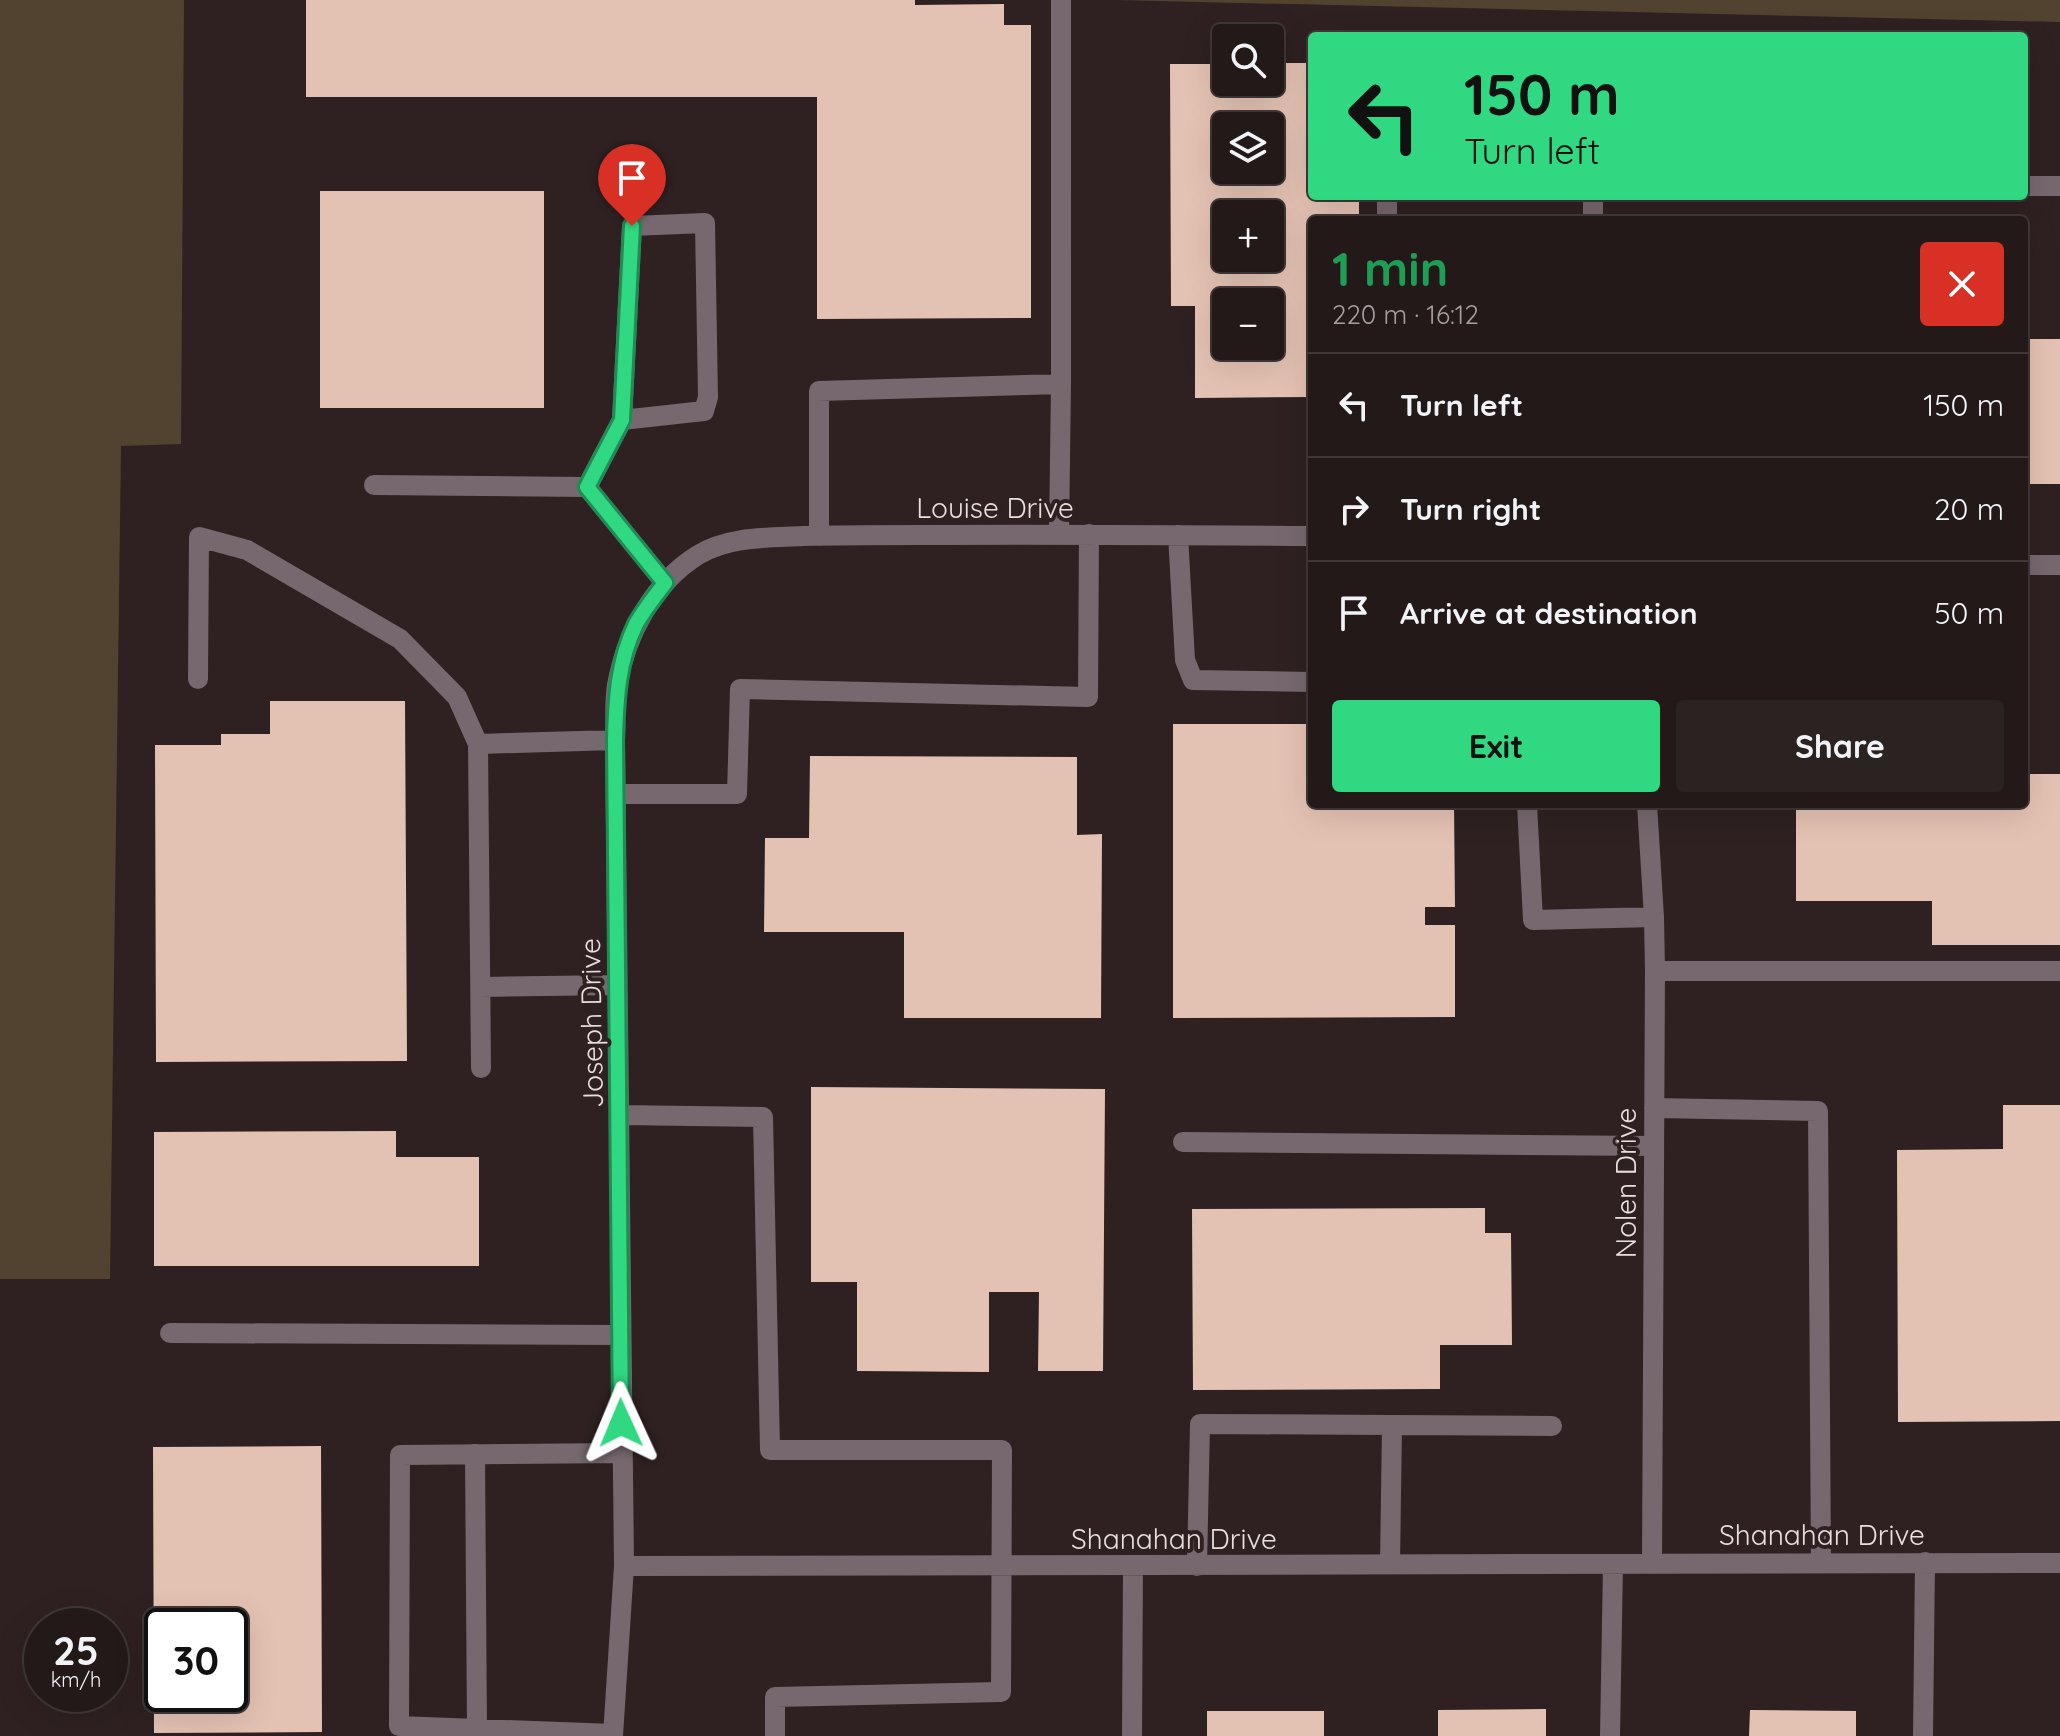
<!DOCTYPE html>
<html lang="en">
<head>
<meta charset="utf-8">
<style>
	:root { --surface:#231919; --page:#2b2222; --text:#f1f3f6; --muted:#a3a0a2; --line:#403838; --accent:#30d882 }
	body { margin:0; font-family:Quicksand,sans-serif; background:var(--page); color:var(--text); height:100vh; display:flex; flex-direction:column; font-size:30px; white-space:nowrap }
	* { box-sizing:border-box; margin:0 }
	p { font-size:26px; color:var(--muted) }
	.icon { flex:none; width:44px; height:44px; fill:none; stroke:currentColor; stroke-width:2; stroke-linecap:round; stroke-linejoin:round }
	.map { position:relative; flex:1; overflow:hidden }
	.sheet { position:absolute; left:1308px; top:216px; width:720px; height:592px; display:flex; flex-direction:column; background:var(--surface); border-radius:8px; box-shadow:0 8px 32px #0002,0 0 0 2px var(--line) }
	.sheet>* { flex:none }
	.guide { position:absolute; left:1308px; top:32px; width:720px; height:168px; border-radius:8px; box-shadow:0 8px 32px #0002,0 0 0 2px var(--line); background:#30d882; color:#111; overflow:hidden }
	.fabs { position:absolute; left:1212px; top:24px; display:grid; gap:16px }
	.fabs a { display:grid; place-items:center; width:72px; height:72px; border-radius:8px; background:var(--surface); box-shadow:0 8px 32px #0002,0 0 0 2px var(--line); font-size:40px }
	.speed { position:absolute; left:24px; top:1608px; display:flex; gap:16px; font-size:40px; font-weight:700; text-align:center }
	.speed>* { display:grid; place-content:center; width:104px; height:104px; border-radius:50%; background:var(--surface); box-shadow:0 8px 32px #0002,0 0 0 2px var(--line); line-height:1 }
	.speed small { font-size:20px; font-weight:400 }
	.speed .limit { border:4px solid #111; border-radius:12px; background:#fff; color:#111 }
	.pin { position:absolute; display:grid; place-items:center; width:68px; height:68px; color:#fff; margin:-82px -34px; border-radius:50% 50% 50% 0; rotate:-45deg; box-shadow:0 0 8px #0007 }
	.pin .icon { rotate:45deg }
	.me { position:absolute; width:88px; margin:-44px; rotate:359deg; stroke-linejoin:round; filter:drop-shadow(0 0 6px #0008) }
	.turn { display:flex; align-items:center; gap:28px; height:168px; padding:0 24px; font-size:36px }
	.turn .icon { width:104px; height:104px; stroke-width:2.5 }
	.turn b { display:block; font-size:56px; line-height:68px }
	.round { display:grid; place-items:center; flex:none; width:84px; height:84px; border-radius:8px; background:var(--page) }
	.head { display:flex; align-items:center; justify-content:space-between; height:136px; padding:0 24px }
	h1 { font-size:48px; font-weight:700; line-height:60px; color:#1e9e55 }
	.button { display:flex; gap:16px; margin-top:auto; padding:16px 24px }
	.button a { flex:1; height:92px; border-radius:8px; background:var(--accent); color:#111; font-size:32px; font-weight:700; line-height:92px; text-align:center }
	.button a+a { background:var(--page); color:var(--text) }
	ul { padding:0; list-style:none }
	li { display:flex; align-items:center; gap:24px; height:104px; padding:0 24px; border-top:2px solid var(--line) }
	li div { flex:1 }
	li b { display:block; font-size:30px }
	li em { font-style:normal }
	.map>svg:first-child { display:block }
	.green { fill:#524330 }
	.building { fill:#e4c2b3; fill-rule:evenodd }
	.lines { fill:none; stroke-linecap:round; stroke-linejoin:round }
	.minor { stroke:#76686e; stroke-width:20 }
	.route-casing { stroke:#1f8c54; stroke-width:20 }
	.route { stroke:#30d882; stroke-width:14 }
	.labels { text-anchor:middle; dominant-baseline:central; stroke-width:8; stroke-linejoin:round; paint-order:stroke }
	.street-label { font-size:28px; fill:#e8dede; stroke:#2f2121 }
</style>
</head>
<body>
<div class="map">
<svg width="2060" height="1736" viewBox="0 0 2060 1736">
	<rect width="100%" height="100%" fill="#2f2121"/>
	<path class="green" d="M 0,0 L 184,0 L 181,444 L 121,446 L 110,1279 L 0,1279 Z
		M 1116,0 L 2060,0 L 2060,22 Z"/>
	<path class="building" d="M 306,0 L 915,0 L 915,5 L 1004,4 L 1004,25 L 1031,25 L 1031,318 L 817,319 L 817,97 L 306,97 Z
		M 1270,63 L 1312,63 L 1312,196 L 1359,196 L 1359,220 L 1312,220 L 1312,397 L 1195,398 L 1195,306 L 1171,306 L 1170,64 L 1226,64 L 1226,82 L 1270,82 ZM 1226,126 L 1270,126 L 1270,170 L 1226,170 ZM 1226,214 L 1270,214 L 1270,258 L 1226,258 ZM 1226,302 L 1270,302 L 1270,346 L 1226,346 Z
		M 320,191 L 544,191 L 544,408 L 320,408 Z
		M 2024,339 L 2060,339 L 2060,484 L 2024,484 Z
		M 270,701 L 405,701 L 407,1061 L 156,1062 L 155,745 L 221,745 L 221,734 L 270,734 Z
		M 1173,724 L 1312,724 L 1312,804 L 1454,804 L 1455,907 L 1425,907 L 1425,925 L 1455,925 L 1455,1017 L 1173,1018 Z
		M 810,756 L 1077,757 L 1077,835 L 1102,834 L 1101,1018 L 904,1018 L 904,932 L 764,932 L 765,838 L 809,838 Z
		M 2024,774 L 2060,774 L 2060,945 L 1932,945 L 1932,901 L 1796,901 L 1796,804 L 2024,804 Z
		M 811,1087 L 1105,1089 L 1103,1371 L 1038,1371 L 1039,1292 L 989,1292 L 989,1372 L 857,1371 L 857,1282 L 811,1282 Z
		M 2003,1105 L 2060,1105 L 2060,1421 L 1898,1422 L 1897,1150 L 2003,1149 Z
		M 396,1131 L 396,1157 L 479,1157 L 479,1266 L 154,1266 L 154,1132 Z
		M 1485,1208 L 1485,1233 L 1511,1233 L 1512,1345 L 1440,1345 L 1440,1389 L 1193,1390 L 1192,1209 Z
		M 321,1446 L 322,1732 L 154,1733 L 153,1447 ZM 162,1626 L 230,1626 L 230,1694 L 162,1694 Z
		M 1546,1709 L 1546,1736 L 1438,1736 L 1438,1710 Z
		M 1750,1710 L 1856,1711 L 1856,1736 L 1749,1736 Z
		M 1207,1711 L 1324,1711 L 1324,1736 L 1207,1736 Z"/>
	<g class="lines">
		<path class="minor" d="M 2024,186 L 2060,186
			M 1387,220 L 1387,196
			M 1593,220 L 1593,196
			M 374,485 L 587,487 L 665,583
			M 587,487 L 622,420 L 632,226 L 705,223 L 708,397 L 704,411 L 622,420
			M 1059,534 L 1061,384 L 1061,0
			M 1178,535 L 1185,660 L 1193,680 L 1312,682
			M 819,536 L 819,391 L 1061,384
			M 1312,536 C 1181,535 1050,534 919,535 C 880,535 842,535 803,536 C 768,538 729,536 698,555 C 653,583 626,635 617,685 C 614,703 616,722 615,740 L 624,1566 L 2060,1563
			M 2024,565 L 2060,565
			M 198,679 L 199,537 L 247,550 L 400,639 L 457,697 L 478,744
			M 616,794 L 737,794 L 740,689 L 1088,697 L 1089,534
			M 1527,804 L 1533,920 L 1654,917
			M 1647,804 L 1654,917 L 1655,971 L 1652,1563
			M 1655,971 L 2060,971
			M 481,987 L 617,985
			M 481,1068 L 478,744 L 615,740
			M 1654,1108 L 1818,1111 L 1821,1563
			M 620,1115 L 763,1117 L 770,1450 L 1002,1450 L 1001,1692 L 775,1697 L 775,1736
			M 1183,1142 L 1653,1146
			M 170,1333 L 620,1335
			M 1392,1425 L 1552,1426
			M 475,1454 L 477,1729
			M 1197,1566 L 1200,1424 L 1392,1425 L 1390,1565
			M 613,1734 L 399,1726 L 400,1455 L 622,1453
			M 613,1736 L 624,1566
			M 1132,1736 L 1133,1566
			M 1610,1736 L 1613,1564
			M 1923,1736 L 1925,1562"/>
	</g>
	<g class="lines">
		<defs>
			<path id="route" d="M 621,1423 L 615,740 C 616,699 618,661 636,624 C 644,610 655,596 665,583 L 587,487 L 622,420 L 632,226"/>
		</defs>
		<use href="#route" class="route-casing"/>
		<use href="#route" class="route"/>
	</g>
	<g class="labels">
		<g class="street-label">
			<text x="995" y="507">Louise Drive</text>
			<text transform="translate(591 1023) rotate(-91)">Joseph Drive</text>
			<text transform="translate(1625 1183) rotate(-90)">Nolen Drive</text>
			<text x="1822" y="1534">Shanahan Drive</text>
			<text x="1174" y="1538">Shanahan Drive</text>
		</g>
	</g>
</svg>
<div class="fabs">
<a><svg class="icon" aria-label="search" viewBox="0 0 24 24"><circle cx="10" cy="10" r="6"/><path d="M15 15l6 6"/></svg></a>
<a><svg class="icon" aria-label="layers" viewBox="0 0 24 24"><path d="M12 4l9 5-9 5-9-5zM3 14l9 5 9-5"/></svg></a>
<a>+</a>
<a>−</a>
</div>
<div class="speed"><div>25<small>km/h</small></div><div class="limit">30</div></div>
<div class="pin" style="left:632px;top:226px;background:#d93025"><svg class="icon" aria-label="arrive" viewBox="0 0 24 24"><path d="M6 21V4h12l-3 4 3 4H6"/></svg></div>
<svg class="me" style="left:621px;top:1423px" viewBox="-20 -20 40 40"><path d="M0-17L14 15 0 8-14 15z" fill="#30d882" stroke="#fff" stroke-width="4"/></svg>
<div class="guide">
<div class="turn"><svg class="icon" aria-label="left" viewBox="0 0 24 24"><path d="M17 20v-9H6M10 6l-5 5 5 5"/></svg><div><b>150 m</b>Turn left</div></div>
</div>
<section class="sheet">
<div class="head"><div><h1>1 min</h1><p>220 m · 16:12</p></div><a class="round" style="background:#d93025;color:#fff"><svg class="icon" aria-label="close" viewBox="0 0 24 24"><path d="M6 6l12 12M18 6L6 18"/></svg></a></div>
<ul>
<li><svg class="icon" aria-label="left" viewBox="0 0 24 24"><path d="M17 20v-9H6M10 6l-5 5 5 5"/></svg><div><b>Turn left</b></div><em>150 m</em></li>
<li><svg class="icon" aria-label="right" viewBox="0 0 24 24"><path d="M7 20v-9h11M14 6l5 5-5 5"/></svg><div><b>Turn right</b></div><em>20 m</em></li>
<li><svg class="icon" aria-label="arrive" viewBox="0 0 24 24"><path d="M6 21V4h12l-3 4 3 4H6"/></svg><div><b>Arrive at destination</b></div><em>50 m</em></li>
</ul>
<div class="button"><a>Exit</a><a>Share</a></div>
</section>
</div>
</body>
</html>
